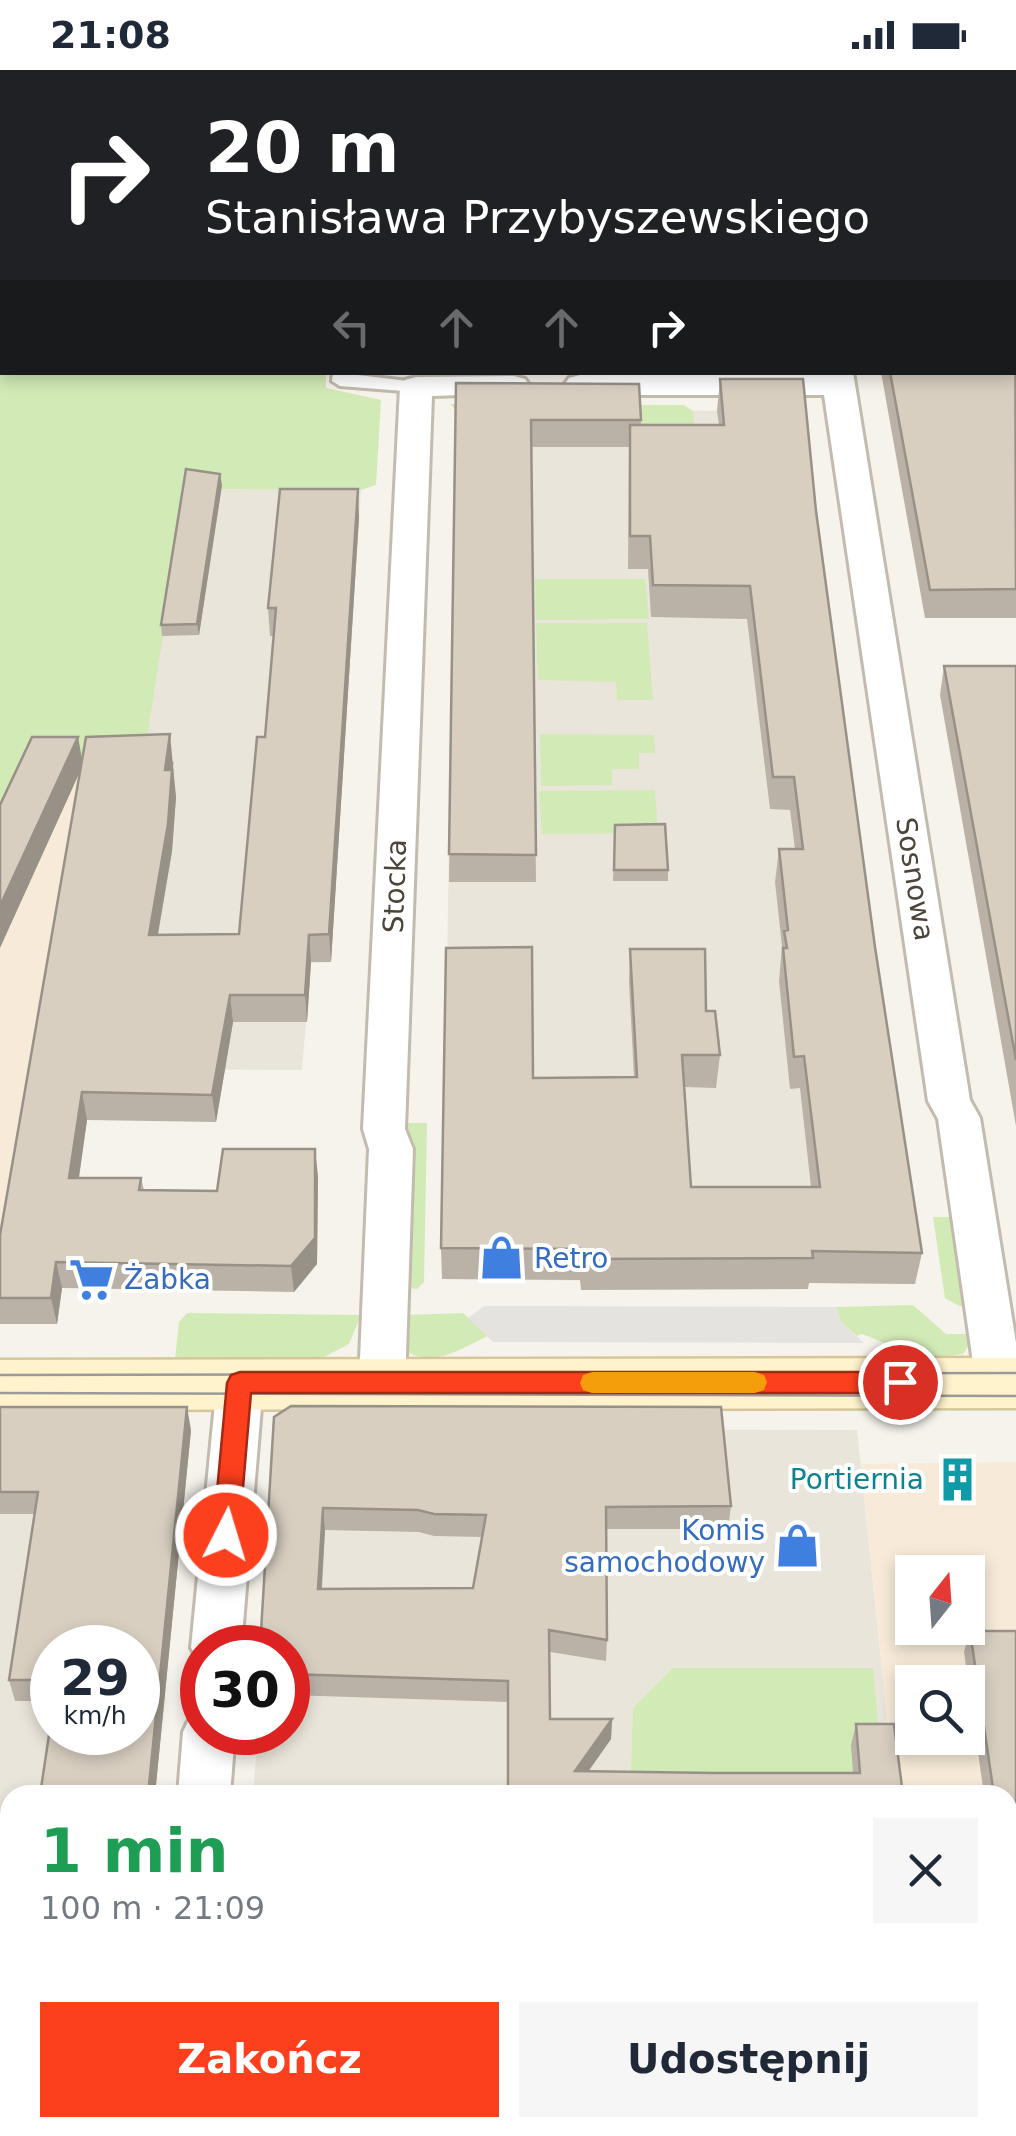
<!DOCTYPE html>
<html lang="pl">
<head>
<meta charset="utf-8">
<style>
	:root { --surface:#fff; --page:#f6f6f7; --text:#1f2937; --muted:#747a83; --accent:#fc3f1d }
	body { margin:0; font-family:"DejaVu Sans",sans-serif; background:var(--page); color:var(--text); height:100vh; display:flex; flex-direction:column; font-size:38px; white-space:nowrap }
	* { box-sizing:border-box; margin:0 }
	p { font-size:32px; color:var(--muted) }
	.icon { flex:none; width:55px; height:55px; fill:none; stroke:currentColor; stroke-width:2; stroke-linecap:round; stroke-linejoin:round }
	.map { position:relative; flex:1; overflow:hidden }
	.drawer { position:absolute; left:0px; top:1715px; width:1018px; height:352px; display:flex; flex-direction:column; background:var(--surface); border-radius:30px 30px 0 0; box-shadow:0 5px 15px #0003 }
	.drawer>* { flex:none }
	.hud { position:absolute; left:0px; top:0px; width:1018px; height:305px; box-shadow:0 5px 15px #0003; background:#202124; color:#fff; overflow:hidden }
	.needle { width:65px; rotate:17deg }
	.tools { position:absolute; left:895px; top:1485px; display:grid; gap:20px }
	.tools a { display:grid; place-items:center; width:90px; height:90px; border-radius:0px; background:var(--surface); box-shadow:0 5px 15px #0003; font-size:50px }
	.speed { position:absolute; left:30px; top:1555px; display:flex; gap:20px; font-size:50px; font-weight:700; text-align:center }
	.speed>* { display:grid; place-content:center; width:130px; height:130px; border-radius:50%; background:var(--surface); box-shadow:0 5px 15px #0003; line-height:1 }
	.speed small { font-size:25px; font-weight:400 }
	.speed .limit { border:15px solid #d22; background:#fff; color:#111 }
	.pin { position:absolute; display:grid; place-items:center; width:85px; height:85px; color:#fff; margin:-42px; border:5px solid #fff; border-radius:50%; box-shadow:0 2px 10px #0007 }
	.me { position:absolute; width:110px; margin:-55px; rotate:5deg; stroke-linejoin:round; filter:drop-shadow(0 0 8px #0008) }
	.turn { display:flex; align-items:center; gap:35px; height:210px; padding:0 40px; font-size:45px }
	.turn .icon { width:130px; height:130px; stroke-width:2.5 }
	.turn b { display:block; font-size:70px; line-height:85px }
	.lanes { display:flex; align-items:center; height:95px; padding:0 40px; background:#0003; justify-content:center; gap:50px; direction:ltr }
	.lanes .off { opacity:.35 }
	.round { display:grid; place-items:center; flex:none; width:105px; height:105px; border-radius:0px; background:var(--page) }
	.overview { display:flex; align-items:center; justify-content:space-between; height:170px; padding:0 40px }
	h1 { font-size:60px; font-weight:700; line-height:75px; color:#1e9e55 }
	.button { display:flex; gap:20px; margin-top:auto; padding:20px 40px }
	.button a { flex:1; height:115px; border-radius:0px; background:var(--accent); color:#fff; font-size:40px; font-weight:700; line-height:115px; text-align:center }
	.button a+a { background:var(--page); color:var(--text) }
	.status { display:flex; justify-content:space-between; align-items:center; height:70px; padding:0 50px; background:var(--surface); direction:ltr }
	.status svg { height:28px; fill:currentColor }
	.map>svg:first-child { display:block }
	.residential { fill:#eae5da; fill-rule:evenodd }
	.commercial { fill:#f7ead8; fill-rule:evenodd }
	.green { fill:#d2eab5 }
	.parking { fill:#e5e3e0 }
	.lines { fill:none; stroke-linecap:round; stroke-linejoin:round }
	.lane-casing { stroke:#c2bbae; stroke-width:6 }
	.street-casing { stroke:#c2bbae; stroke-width:6 }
	.secondary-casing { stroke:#d6c79b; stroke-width:5 }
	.lane { fill:#fff; fill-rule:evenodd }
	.street { fill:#fff; fill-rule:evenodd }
	.secondary { fill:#fff3cd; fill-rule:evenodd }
	.tram { stroke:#9a9a9a; stroke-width:2.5 }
	.wall { fill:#bab2a6; fill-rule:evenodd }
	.shaded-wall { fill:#979187 }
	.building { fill:#d8cfc1; stroke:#979187; stroke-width:2.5; fill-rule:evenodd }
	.route { fill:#fc3f1d; stroke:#a42913; stroke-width:2.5 }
	.slow { fill:#f59e0b }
	.labels { text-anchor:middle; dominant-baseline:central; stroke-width:8; stroke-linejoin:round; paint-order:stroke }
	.street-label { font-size:28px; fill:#4b4439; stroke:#fff }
	.shop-label { font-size:28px; fill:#366cbe; stroke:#fff; text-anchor:start }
	.culture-label { font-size:28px; fill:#0d838f; stroke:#fff; text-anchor:end }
</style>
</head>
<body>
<div class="status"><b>21:08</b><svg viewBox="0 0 49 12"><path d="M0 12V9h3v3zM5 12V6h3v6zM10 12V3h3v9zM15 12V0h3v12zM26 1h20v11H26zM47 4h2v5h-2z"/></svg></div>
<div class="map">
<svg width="1016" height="2066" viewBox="0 0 1016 2066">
	<rect width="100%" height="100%" fill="#f6f3ec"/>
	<path class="residential" d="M 456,340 L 799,341 L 871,910 L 915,1214 L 442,1209 Z
		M 186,419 L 361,420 L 331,892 L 311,893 L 302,1000 L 89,999 Z
		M 294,1359 L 857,1360 L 895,1725 L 253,1725 L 258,1663 L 288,1662 Z
		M 0,1360 L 179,1360 L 155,1725 L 10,1725 L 10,2058 L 124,2058 L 123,2066 L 0,2066 ZM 52,1578 L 138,1578 L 138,1662 L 52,1662 Z"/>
	<path class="commercial" d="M 143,693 L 89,999 L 57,1254 L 0,1254 L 0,775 L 37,695 Z
		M 1016,1392 L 1016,2000 L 1008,1999 L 1008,1725 L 895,1725 L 861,1394 ZM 912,1502 L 968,1502 L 968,1558 L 912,1558 ZM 912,1612 L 968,1612 L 968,1668 L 912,1668 Z
		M 226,2058 L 931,2058 L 932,2066 L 225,2066 Z"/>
	<path class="green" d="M 0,125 L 2,302 L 326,303 L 326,318 L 381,330 L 376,415 L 361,420 L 186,419 L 143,693 L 37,696 L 0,775 Z
		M 450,334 L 684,335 L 693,341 L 695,366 L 456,340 Z
		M 535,509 L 645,509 L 649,549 L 536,550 Z
		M 536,553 L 647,553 L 653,630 L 617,630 L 616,612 L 538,610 Z
		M 540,664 L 654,665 L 655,683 L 639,683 L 639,699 L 612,699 L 612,715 L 541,716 Z
		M 655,720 L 658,763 L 542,764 L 539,721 Z
		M 407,1053 L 427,1053 L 424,1212 L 417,1219 L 400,1217 Z
		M 933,1147 L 955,1147 L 968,1236 L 959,1236 L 945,1228 Z
		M 913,1235 L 946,1264 L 967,1264 L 968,1276 L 963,1284 L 930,1288 L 915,1285 L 862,1264 L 857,1266 L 841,1252 L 836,1237 Z
		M 187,1243 L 361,1245 L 349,1274 L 324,1287 L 175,1290 L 179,1252 Z
		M 463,1243 L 488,1266 C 461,1278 437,1297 409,1283 L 407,1245 Z
		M 673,1598 L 873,1598 L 884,1716 L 631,1706 L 633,1638 Z
		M 1008,1999 L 1016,2000 L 1016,2066 L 932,2066 L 931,2058 L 1008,2058 Z"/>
	<path class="parking" d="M 484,1236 L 836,1237 L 841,1252 L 864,1273 L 493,1272 L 468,1248 Z"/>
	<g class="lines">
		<defs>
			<path id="lane" d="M 333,302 L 416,312 L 424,317 L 416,322 L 340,316 L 332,311 Z"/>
			<path id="street" d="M 777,0 L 805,0 L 805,2 L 778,2 Z
				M 821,302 L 853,302 L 970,1030 L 980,1048 L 1016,1273 L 1016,1326 L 999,1332 L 982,1327 L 976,1313 L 938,1049 L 928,1031 L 824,325 L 580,325 L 569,322 L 564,315 L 569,308 L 580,305 Z
				M 514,306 L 525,309 L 530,316 L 525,323 L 432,326 L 405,1059 L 413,1079 L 405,1313 L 399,1327 L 382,1332 L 365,1327 L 359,1313 L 369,1079 L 363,1059 L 400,317 L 405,310 L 416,307 Z
				M 240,1294 L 257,1299 L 263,1313 L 241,1578 L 202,1578 L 202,1596 L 191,1578 L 217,1313 L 223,1299 Z
				M 202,1641 L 202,1662 L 235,1662 L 230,1725 L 178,1725 L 183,1662 L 191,1645 Z
				M 146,2058 L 204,2058 L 203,2066 L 145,2066 Z"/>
			<path id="secondary" d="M 1016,1288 L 1016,1338 L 0,1340 L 0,1290 Z"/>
		</defs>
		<use href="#lane" class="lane-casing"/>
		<use href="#street" class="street-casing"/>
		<use href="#secondary" class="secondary-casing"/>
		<use href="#lane" class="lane"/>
		<use href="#street" class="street"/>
		<use href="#secondary" class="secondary"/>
		<path class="tram" d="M 0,1305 L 1016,1303
			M 0,1323 L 1016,1326"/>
	</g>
	<path class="wall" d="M 829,0 L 1016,0 L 1016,87 L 1015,2 L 831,2 Z
		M 2,52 L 2,120 L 0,120 L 0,53 Z
		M 1016,175 L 1016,548 L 925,548 L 881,302 L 1015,302 Z
		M 720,309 L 816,441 L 875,877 L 922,1183 L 915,1214 L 809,1213 L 808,1219 L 581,1220 L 580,1210 L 442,1209 L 441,1178 L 533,1008 L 634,1007 L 629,912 L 630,879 L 706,941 L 720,985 L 716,1018 L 684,1017 L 691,1117 L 811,1117 L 800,1018 L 790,1019 L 779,911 L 782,876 L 775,812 L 779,779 L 795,779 L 790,740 L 770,739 L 747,549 L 651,547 L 648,499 L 628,499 L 629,377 L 531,377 L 536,812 L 449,812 L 456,313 L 639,314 L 641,355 L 719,355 L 717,341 Z
		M 222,415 L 199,565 L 162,566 L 161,555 Z
		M 359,447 L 331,892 L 311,892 L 307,952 L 233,952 L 216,1052 L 87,1050 L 79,1108 L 141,1108 L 144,1120 L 217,1121 L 318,1106 L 317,1194 L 294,1222 L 62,1218 L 57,1254 L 0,1254 L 0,1165 L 80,700 L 78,667 L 82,691 L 174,692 L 172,701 L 176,727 L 172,781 L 158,865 L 239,864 L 265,667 L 274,566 L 270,566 L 268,538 Z
		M 944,596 L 1016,596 L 1016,1056 L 940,625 Z
		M 615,755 L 668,800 L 668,811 L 613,811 Z
		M 0,1337 L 191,1360 L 155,1725 L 40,1725 L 138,1662 L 52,1578 L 52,1631 L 15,1631 L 9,1610 L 34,1444 L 0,1444 Z
		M 274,1347 L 731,1436 L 728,1459 L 606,1459 L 607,1570 L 606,1591 L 550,1582 L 550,1649 L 612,1649 L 611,1669 L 588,1701 L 714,1703 L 853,1703 L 851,1675 L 856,1654 L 903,1725 L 508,1725 L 508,1632 L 288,1625 L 288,1578 ZM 325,1460 L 419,1462 L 434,1466 L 482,1467 L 473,1518 L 322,1519 Z
		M 970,1561 L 1016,1561 L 1016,1817 L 1008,1817 L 1008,1725 L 984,1725 L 964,1582 Z
		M 10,1788 L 10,1852 L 0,1853 L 0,1789 Z"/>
	<path class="shaded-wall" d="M 220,404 L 222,415 L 199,565 L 197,554 Z
		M 358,419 L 359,447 L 331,892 L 329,864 Z
		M 170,664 L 176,727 L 172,781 L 153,892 L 149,865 L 165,700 Z
		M 78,667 L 83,695 L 0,878 L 0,836 Z
		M 309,865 L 311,892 L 307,952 L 305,925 Z
		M 230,925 L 233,952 L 216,1052 L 212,1025 Z
		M 82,1022 L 87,1050 L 75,1134 L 69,1108 Z
		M 315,1079 L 318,1106 L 317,1194 L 294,1222 L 291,1196 Z
		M 56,1192 L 62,1218 L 57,1254 L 51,1228 Z
		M 187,1337 L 191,1360 L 155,1725 L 148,1725 Z
		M 323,1438 L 325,1460 L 320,1541 L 318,1519 Z
		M 612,1649 L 611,1669 L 574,1722 L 575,1701 Z
		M 115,2058 L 123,2058 L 122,2066 L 114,2066 Z"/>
	<path class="building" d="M 852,0 L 1016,0 L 1016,60 L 1015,2 L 854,2 Z
		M 2,52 L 2,100 L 0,100 L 0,53 Z
		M 1015,171 L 1016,519 L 930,520 L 890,302 L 1015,302 Z
		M 720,309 L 803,309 L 816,441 L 875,877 L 922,1183 L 812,1181 L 813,1188 L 583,1189 L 581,1179 L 441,1178 L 446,878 L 532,877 L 533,1008 L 637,1007 L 630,879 L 705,879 L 706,941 L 715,941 L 720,985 L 682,985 L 691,1117 L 820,1117 L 804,986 L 794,987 L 783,878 L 787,878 L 784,861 L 788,860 L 779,779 L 803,779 L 794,707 L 773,707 L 750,516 L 653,515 L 650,466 L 630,466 L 630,355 L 724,355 Z
		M 456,313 L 639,314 L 641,350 L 531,350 L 536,785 L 449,784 Z
		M 186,399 L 220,404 L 197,554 L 161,555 Z
		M 280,419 L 358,419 L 329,864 L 309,865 L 305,925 L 230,925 L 212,1025 L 82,1022 L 69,1108 L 141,1108 L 139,1120 L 217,1121 L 223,1079 L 315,1079 L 315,1168 L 291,1196 L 56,1192 L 51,1228 L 0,1228 L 0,1165 L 86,667 L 170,664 L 165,700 L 172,700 L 168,754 L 149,865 L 239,864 L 257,667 L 265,667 L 276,538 L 268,538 Z
		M 944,596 L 1016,596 L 1016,990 Z
		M 32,667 L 78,667 L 0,836 L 0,735 Z
		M 665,754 L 668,800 L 614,800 L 615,755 Z
		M 291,1336 L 721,1337 L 731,1436 L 606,1437 L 607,1570 L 549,1560 L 550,1649 L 612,1649 L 575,1701 L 714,1703 L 860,1703 L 856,1654 L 894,1654 L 903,1725 L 508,1725 L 508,1611 L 288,1604 L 288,1578 L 260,1578 L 274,1347 ZM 323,1438 L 418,1440 L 434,1444 L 486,1445 L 473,1518 L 318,1519 Z
		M 0,1337 L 187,1337 L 148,1725 L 40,1725 L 52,1645 L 52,1662 L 138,1662 L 138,1578 L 52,1578 L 52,1610 L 9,1610 L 38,1422 L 0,1422 Z
		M 970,1561 L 1016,1561 L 1016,1798 L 1008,1798 L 1008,1725 L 994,1725 Z
		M 10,1788 L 10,1833 L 0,1833 L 0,1789 Z
		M 0,2000 L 10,2000 L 10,2058 L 115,2058 L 114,2066 L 0,2066 Z
		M 491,2058 L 602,2058 L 603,2066 L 491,2066 Z"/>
	<path class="route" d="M 240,1302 L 900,1302 L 909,1305 L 912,1312 L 909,1320 L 900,1323 L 251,1323 L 239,1465 L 236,1473 L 226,1476 L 217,1473 L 213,1465 L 227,1313 L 231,1305 Z"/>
	<path class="slow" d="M 592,1302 L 755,1302 L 764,1305 L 767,1312 L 764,1320 L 755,1323 L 592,1323 L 583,1320 L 580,1313 L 583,1305 Z"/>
	<defs>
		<symbol id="shop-bare" viewBox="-9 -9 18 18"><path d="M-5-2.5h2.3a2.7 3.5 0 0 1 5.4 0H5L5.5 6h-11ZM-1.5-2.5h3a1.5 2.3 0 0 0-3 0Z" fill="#3f7fe0" stroke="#fff" stroke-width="2.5" paint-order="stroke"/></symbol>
		<symbol id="supermarket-bare" viewBox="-9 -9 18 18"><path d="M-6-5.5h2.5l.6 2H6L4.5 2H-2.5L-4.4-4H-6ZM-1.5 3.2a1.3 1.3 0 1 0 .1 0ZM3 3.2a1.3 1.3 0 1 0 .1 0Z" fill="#3f7fe0" stroke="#fff" stroke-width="2.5" paint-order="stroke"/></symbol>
		<symbol id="building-bare" viewBox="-9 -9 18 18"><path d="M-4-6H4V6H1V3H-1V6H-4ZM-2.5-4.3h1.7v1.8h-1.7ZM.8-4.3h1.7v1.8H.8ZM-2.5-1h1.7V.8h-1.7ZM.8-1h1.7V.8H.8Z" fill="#0f9aa8" stroke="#fff" stroke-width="2.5" paint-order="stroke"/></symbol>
	</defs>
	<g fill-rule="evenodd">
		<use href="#shop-bare" x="470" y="1156" width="63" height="63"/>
		<use href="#supermarket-bare" x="60" y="1178" width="63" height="63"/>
		<use href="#building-bare" x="926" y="1378" width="63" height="63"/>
		<use href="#shop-bare" x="766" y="1444" width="63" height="63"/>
	</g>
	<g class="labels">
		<g class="street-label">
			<text transform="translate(915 809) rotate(81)">Sosnowa</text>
			<text transform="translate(395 816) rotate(-88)">Stocka</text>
		</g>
		<g class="shop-label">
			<text x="534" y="1188">Retro</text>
			<text x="124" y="1209">Żabka</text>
			<text x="765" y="1460" text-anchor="end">Komis<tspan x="765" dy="32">samochodowy</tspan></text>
		</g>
		<g class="culture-label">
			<text x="924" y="1409">Portiernia</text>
		</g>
	</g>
</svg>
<div class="tools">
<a><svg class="needle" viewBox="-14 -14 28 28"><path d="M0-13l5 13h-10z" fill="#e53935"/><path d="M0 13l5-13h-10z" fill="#747a83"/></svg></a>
<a><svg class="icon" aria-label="search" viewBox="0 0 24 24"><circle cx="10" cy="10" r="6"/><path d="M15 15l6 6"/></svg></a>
</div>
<div class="speed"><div>29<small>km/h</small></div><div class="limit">30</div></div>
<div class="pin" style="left:900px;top:1312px;background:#d93025"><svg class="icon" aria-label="arrive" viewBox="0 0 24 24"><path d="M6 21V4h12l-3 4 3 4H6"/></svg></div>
<svg class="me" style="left:226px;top:1465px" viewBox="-20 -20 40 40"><circle r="17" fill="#fc3f1d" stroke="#fff" stroke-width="3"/><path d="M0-11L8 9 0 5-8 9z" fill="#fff"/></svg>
<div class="hud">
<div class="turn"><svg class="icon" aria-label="right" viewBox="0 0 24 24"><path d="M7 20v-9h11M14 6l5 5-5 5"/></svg><div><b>20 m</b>Stanisława Przybyszewskiego</div></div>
<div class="lanes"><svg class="icon off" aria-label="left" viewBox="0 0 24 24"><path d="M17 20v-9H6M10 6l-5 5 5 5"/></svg><svg class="icon off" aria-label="ahead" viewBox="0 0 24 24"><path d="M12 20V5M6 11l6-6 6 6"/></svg><svg class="icon off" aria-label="ahead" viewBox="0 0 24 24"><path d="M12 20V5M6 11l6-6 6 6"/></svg><svg class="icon" aria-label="right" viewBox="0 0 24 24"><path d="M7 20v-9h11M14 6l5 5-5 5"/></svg></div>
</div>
<section class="drawer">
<div class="overview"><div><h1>1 min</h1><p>100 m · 21:09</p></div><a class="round"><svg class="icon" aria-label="close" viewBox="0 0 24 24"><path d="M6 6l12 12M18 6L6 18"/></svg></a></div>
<div class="button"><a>Zakończ</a><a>Udostępnij</a></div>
</section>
</div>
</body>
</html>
